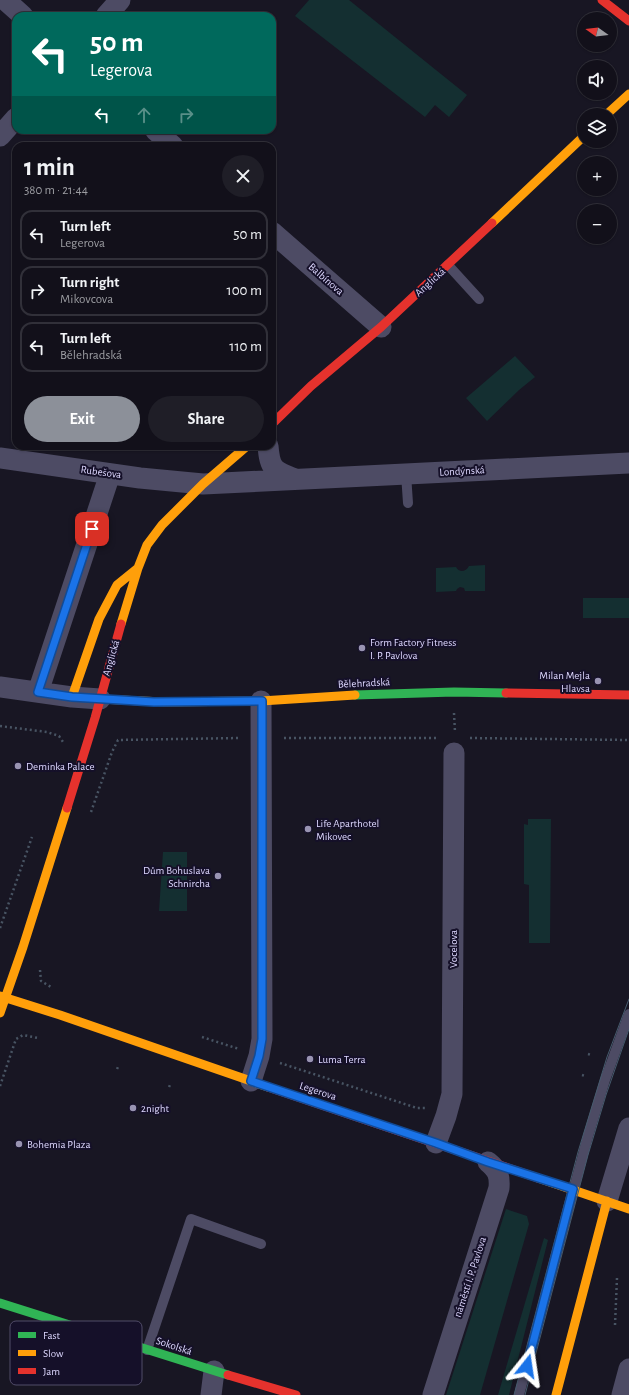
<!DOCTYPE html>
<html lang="en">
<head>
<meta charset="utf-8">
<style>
	:root { --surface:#12101a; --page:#1f1e27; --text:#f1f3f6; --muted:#9c9da2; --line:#313039; --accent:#8c9099 }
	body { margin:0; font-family:"Alegreya Sans",sans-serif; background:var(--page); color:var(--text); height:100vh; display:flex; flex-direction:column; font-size:15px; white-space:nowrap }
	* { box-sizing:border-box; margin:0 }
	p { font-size:13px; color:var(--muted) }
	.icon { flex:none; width:22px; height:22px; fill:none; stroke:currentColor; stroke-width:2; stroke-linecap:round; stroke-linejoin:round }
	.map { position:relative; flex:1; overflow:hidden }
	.sheet { position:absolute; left:12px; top:142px; width:264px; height:308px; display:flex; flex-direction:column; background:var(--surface); border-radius:12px; box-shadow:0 1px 3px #0004,0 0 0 1px var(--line) }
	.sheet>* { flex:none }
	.guide { position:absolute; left:12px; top:12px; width:264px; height:122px; border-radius:12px; box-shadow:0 1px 3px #0004,0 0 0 1px var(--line); background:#00695c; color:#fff; overflow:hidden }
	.needle { width:26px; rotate:284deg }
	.tools { position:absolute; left:577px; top:12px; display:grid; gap:8px }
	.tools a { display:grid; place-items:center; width:40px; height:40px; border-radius:50%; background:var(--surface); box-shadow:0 1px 3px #0004,0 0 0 1px var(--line); font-size:20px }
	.pin { position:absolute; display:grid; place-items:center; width:34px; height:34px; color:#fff; margin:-17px; border-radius:8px; box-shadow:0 2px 6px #0006 }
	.me { position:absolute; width:44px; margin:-22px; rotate:15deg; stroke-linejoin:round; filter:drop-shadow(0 0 3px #0008) }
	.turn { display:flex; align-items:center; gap:14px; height:84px; padding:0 12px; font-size:18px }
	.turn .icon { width:52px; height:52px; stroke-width:2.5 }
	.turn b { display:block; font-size:28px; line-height:34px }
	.lanes { display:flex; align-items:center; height:38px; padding:0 12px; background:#0003; justify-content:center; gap:20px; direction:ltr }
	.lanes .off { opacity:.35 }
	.round { display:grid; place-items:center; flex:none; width:42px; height:42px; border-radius:21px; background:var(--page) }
	.overview { display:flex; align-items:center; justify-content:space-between; height:68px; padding:0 12px }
	h1 { font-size:24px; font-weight:700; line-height:30px }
	.action { display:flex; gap:8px; margin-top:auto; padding:8px 12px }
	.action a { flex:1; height:46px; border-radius:24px; background:var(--accent); color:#fff; font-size:16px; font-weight:700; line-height:46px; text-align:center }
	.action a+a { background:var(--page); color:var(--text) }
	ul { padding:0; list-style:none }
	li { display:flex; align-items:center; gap:12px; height:50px; margin:0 8px 6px; padding:0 4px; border:2px solid var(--line); border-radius:12px }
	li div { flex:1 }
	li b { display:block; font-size:15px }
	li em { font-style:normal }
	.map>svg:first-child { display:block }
	.green { fill:#142f31 }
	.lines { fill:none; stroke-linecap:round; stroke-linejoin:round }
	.path { stroke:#485463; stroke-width:2.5; stroke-dasharray:2 3; stroke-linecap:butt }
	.lane { stroke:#4d4b64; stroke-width:10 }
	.street { stroke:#4d4b64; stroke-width:21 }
	.fast { stroke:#30b455; stroke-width:9 }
	.slow { stroke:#ff9f0a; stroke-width:9 }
	.jam { stroke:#e5322d; stroke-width:9 }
	.tram { stroke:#465b6e; stroke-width:1 }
	.route-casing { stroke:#114b97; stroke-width:10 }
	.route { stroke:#1a73e8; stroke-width:7 }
	.poi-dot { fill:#9994b2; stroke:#151029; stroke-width:1.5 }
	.labels { text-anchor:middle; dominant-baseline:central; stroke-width:4; stroke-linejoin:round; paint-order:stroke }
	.street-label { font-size:11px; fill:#ded8ff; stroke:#151029 }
	.poi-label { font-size:11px; fill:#ded8ff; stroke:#151029; text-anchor:start }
	.key { fill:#151029; stroke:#514c69; stroke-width:1 }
	.key-label { font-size:11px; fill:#ded8ff }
</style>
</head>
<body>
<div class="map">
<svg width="629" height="1395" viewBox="0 0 629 1395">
	<rect width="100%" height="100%" fill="#181623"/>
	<path class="green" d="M 309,0 L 349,0 L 467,95 L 449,117 L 435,105 L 425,117 L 295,16 Z
		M 515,356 L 535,377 L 519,390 L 487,421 L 466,398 Z
		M 485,565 L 485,591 L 465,591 L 464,588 L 460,587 L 457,589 L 456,591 L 436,592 L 436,568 L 456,567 C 459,573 466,572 469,566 Z
		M 583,598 L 629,598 L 629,618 L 583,618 Z
		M 528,819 L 551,819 L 550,943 L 529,943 L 529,885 L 524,884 L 524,824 L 528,825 Z
		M 163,852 L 187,852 L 187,911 L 159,911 Z
		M 506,1209 L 527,1216 L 529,1224 L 480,1395 L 446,1395 Z
		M 544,1238 L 548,1240 L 509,1395 L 498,1395 Z"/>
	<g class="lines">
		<path class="path" d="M 454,713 L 455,732
			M 0,726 L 47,732 L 59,736 L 63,742
			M 284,738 L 439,738
			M 470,738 L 629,740
			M 91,812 L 112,752 L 118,740 L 239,738
			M 0,928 L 32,837
			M 40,970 L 41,981 L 51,987
			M 202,1037 L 239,1049
			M 588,1054 L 591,1055
			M 280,1063 L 417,1108 L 425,1108
			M 117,1069 L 119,1065
			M 582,1075 L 585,1076
			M 0,1086 L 16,1039 L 23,1035 L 38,1038
			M 169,1087 L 171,1083
			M 615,1325 L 617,1278"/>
		<path class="lane" d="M 448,265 L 479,299
			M 406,474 L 408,503
			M 147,1350 L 191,1219 L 261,1244
			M 519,1395 L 588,1136 L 605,1080 L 629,1014"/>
		<path class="street" d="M 5,0 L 23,16
			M 106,16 L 120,0
			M 155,130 L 173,146
			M 0,136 L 16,118
			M 272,232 L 381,327
			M 268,446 C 270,470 274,471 295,479
			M 0,458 L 140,478 L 203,484 L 629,463
			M 0,687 L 72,697 L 100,699
			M 38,692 L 110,474
			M 251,1081 L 259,1056 L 262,1039 L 261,701
			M 436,1143 L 446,1116 L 452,1094 L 454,753
			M 607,1201 L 629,1128
			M 211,1395 L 214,1371
			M 433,1395 L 499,1188 C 500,1176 498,1170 488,1162
			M 622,1395 L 629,1369"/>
		<path class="fast" d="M 355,695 L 454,692 L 506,693
			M 0,1303 L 228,1375"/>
		<path class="slow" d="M 606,115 L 629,94
			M 492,223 L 584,136
			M 121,624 L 138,568 L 147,545 L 162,525 L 203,484 L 247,446
			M 72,697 L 99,619 L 117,585 L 138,568
			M 100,699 L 163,702 L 261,701 L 355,695
			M 0,996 L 60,1015 L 268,1087
			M 0,1013 L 23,947 L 67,808
			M 538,1178 L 629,1209
			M 556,1395 L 607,1201"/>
		<path class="jam" d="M 602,0 L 629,21
			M 272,424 L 311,386 L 381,327 L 492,223
			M 506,693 L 629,695
			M 67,808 L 95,718 L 121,624
			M 268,1087 L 538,1178
			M 228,1375 L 296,1395"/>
		<path class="tram" d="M 514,1395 L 578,1152 L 607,1057 L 629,999
			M 525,1395 L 588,1155 L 606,1095 L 629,1029"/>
	</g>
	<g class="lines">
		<defs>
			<path id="route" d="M 92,529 L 38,692 L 72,697 L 154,702 L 262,701 L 262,1039 L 259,1056 L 251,1081 L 436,1143 L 488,1162 L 573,1189 L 527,1366"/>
		</defs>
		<use href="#route" class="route-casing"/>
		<use href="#route" class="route"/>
	</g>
	<g class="poi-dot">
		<circle cx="362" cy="648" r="4"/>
		<circle cx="598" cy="681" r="4"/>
		<circle cx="18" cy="766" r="4"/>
		<circle cx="308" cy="829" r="4"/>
		<circle cx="218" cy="876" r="4"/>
		<circle cx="310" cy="1059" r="4"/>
		<circle cx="133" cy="1108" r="4"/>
		<circle cx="19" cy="1144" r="4"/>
	</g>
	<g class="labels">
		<g class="street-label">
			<text transform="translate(326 279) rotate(41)">Balbínova</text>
			<text transform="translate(430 282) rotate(-42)">Anglická</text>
			<text transform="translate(462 471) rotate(-3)">Londýnská</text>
			<text transform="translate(101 472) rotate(8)">Rubešova</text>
			<text transform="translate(111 658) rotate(-74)">Anglická</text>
			<text transform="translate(364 683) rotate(-3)">Bělehradská</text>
			<text transform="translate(453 949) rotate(-90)">Vocelova</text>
			<text transform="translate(318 1091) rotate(18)">Legerova</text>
			<text transform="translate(470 1277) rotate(-72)">náměstí I. P. Pavlova</text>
			<text transform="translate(174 1346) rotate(18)">Sokolská</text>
		</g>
		<g class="poi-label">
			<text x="370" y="642">Form Factory Fitness<tspan x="370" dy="13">I. P. Pavlova</tspan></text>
			<text x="590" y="675" text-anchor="end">Milan Mejla<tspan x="590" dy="13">Hlavsa</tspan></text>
			<text x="26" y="766">Deminka Palace</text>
			<text x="316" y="823">Life Aparthotel<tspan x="316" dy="13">Mikovec</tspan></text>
			<text x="210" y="870" text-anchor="end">Dům Bohuslava<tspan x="210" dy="13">Schnircha</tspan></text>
			<text x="318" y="1059">Luma Terra</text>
			<text x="141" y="1108">2night</text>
			<text x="27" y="1144">Bohemia Plaza</text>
		</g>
	</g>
	<rect x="10" y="1321" width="132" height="64" rx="6" class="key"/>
	<rect x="18" y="1332" width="18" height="6" fill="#30b455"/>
	<rect x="18" y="1350" width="18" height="6" fill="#ff9f0a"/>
	<rect x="18" y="1368" width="18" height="6" fill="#e5322d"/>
	<g class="key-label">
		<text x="43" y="1339">Fast</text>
		<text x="43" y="1357">Slow</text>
		<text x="43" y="1375">Jam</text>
	</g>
</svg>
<div class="tools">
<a><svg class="needle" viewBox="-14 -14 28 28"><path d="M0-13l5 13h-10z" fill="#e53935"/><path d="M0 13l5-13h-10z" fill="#9c9da2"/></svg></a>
<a><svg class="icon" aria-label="sound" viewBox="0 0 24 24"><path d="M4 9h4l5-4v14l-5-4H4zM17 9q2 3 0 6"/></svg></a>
<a><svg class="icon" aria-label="layers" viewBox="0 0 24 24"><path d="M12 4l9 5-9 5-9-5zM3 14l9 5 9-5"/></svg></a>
<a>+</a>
<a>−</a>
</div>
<div class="pin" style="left:92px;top:529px;background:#d93025"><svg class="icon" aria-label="arrive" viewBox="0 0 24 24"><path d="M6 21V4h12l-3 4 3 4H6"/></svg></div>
<svg class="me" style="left:527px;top:1366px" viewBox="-20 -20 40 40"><path d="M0-17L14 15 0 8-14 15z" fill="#1a73e8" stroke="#fff" stroke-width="4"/></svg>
<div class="guide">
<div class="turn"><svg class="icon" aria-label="left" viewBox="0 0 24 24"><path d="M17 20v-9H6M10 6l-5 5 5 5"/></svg><div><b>50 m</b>Legerova</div></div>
<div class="lanes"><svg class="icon" aria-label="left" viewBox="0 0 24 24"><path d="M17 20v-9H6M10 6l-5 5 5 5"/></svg><svg class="icon off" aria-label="ahead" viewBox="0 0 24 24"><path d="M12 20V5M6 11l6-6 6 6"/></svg><svg class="icon off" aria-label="right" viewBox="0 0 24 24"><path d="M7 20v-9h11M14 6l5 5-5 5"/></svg></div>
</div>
<section class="sheet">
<div class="overview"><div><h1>1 min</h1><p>380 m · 21:44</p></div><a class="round"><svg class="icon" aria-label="close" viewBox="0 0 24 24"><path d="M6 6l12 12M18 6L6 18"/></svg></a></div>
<ul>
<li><svg class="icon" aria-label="left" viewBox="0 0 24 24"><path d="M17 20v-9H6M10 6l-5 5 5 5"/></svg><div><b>Turn left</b><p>Legerova</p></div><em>50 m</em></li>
<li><svg class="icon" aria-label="right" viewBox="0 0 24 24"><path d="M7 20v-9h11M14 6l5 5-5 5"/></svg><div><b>Turn right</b><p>Mikovcova</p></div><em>100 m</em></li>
<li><svg class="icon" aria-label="left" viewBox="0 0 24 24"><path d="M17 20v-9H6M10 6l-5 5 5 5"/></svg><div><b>Turn left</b><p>Bělehradská</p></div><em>110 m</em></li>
</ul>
<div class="action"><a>Exit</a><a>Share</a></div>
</section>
</div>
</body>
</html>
